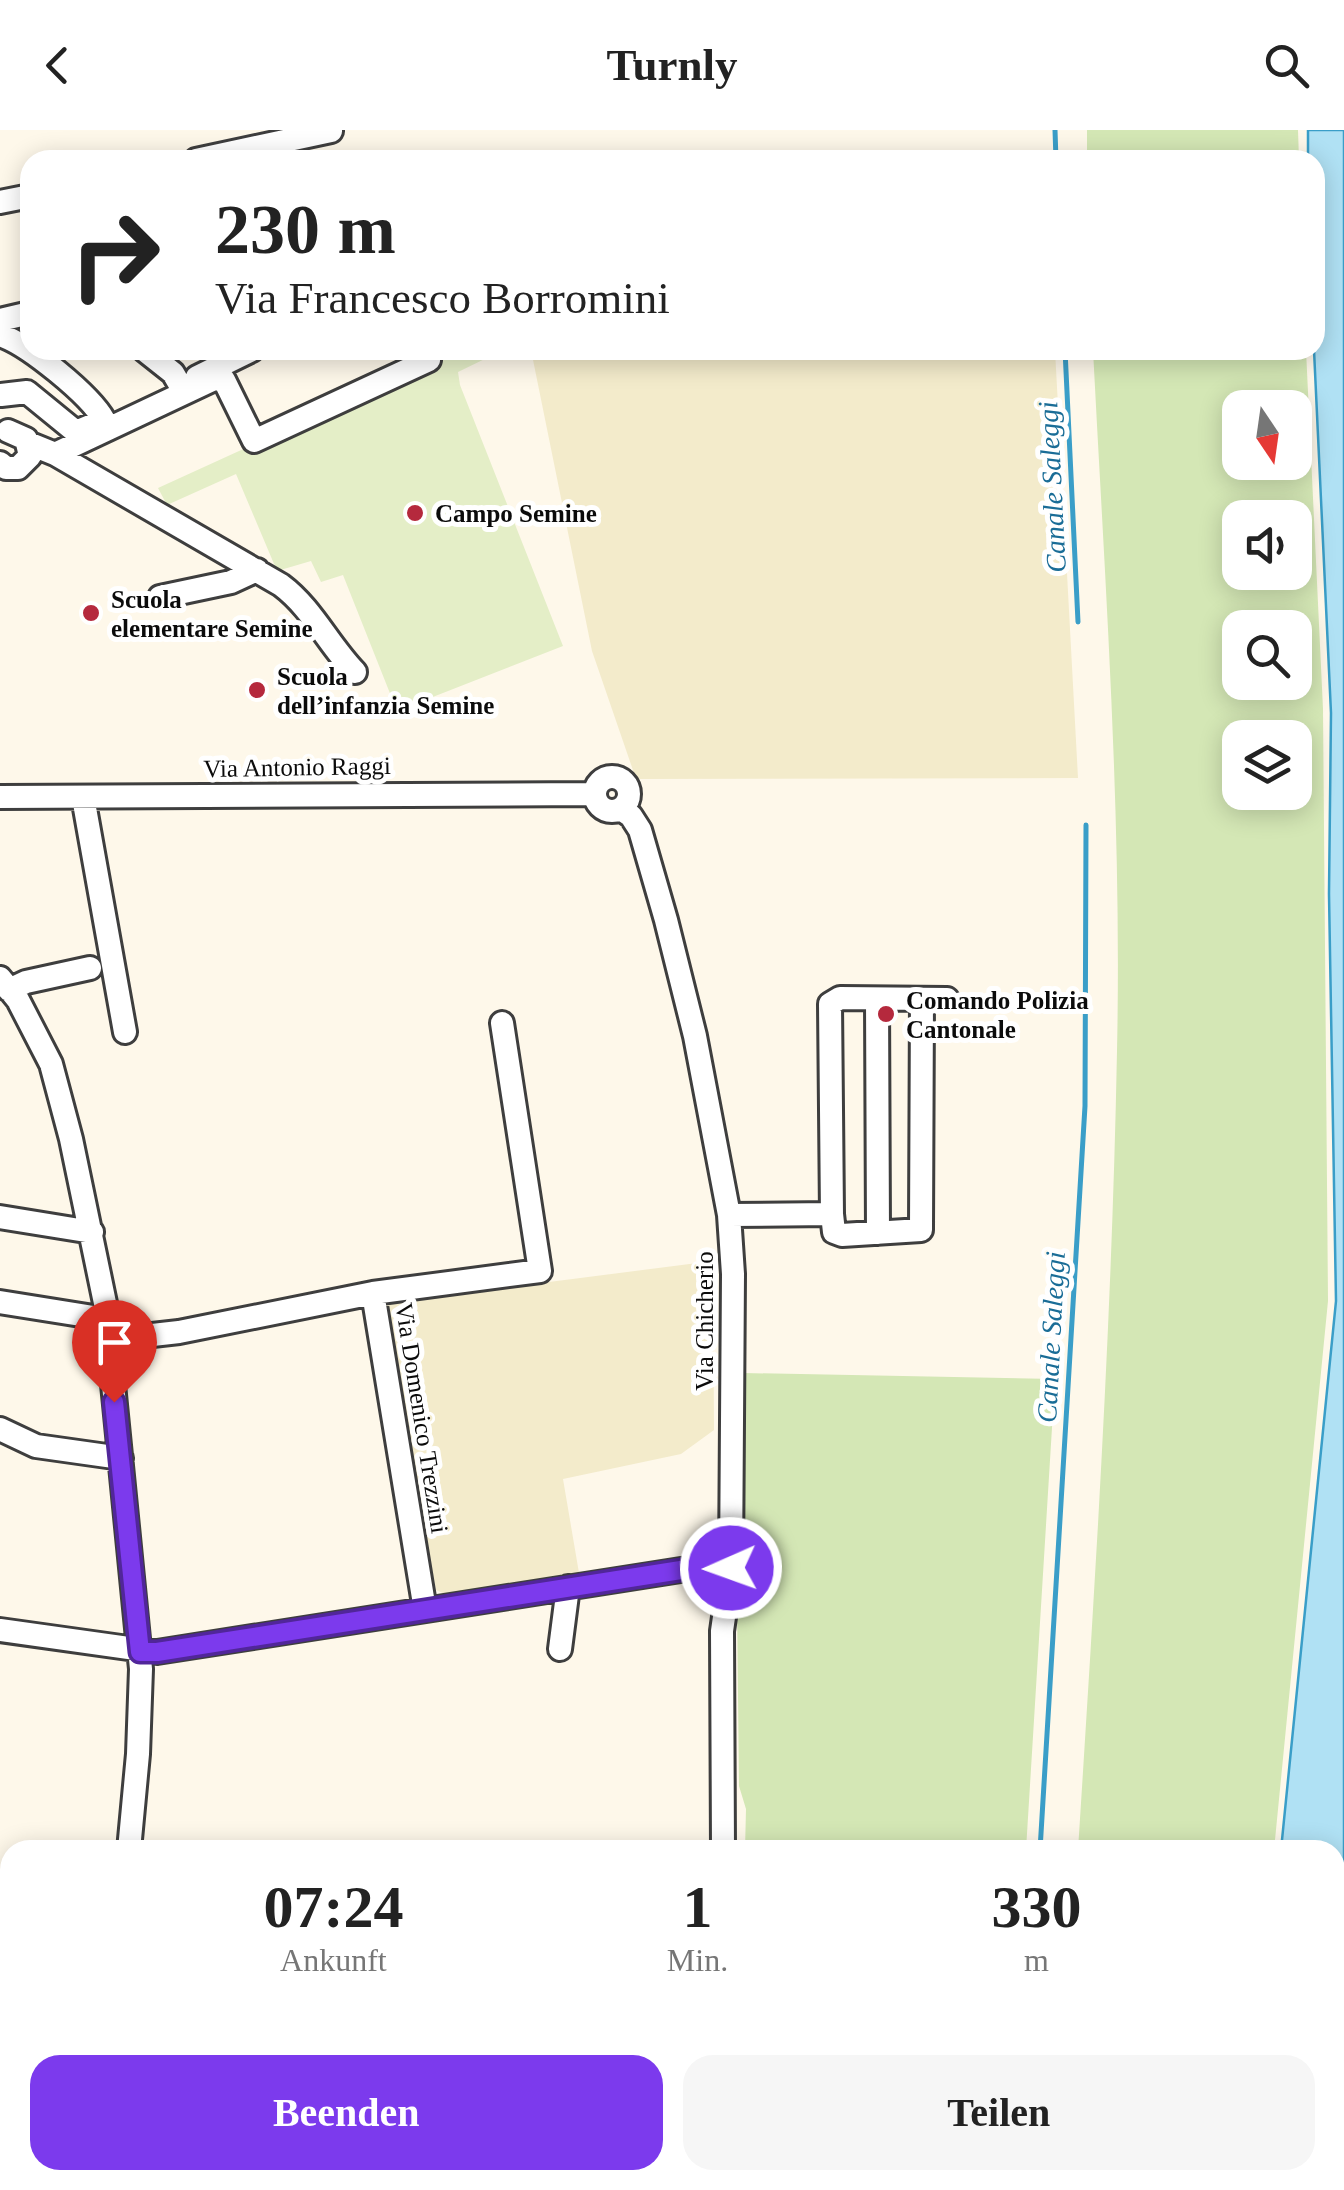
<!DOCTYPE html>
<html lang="de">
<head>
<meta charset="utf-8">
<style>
	:root { --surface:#fff; --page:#f6f6f6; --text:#222; --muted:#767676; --accent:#7c3aed }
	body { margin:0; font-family:Georgia,serif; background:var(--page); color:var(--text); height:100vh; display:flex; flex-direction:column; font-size:38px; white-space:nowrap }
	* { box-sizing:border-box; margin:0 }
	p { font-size:32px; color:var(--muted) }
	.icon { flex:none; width:55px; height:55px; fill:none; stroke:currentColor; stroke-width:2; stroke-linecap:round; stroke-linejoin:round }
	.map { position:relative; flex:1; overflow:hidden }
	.panel { position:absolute; left:0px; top:1710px; width:1345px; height:350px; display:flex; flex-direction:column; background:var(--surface); border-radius:30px 30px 0 0; box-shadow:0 5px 25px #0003 }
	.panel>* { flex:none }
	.top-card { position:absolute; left:20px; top:20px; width:1305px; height:210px; border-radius:30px; box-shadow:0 5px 25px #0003; background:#fff; color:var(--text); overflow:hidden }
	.needle { width:65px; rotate:167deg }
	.fabs { position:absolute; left:1222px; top:260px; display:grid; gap:20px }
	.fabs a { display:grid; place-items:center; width:90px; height:90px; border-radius:20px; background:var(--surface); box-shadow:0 5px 25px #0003; font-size:50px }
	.pin { position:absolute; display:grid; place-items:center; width:85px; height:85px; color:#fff; margin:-102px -42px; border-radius:50% 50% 50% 0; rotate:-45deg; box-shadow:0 0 10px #0007 }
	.pin .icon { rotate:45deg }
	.me { position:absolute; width:110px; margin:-55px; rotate:268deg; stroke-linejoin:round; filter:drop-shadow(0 0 8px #0008) }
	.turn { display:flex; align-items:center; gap:35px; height:210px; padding:0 30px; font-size:45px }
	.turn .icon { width:130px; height:130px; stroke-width:2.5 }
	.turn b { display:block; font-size:70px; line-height:85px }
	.eta { display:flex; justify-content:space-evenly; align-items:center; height:170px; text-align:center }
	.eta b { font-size:60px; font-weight:800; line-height:70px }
	.cta { display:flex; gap:20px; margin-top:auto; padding:20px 30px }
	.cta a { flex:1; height:115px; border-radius:30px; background:var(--accent); color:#fff; font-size:40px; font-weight:800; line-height:115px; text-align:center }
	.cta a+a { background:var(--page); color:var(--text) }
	header { display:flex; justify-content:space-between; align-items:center; height:130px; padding:0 30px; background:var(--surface); font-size:45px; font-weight:800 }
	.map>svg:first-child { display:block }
	.farmland { fill:#f3ebcb }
	.green { fill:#d4e7b5; fill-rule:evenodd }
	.pitch { fill:#e4eec7 }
	.water { fill:#b0e1f4; stroke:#3a9ec8; stroke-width:2.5 }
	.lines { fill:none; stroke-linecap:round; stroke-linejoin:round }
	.stream { stroke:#3a9ec8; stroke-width:5 }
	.minor-casing { stroke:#3e3e3e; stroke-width:28 }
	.major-casing { stroke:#1c1c1c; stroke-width:35 }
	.minor { stroke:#fff; stroke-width:22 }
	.major { stroke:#f4c364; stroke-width:30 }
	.route-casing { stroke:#51269a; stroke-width:25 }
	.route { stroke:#7c3aed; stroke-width:18 }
	.poi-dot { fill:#b5293d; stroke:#fff; stroke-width:4 }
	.labels { text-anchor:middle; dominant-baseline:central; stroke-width:10; stroke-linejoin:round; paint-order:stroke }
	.poi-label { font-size:25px; font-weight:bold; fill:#0b0b0b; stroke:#fff; text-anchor:start }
	.street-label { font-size:25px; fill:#0b0b0b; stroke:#fff }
	.water-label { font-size:28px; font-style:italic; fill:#1a6d97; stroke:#fff }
</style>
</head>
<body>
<header><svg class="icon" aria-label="back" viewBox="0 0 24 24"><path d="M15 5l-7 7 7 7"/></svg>Turnly<svg class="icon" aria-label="search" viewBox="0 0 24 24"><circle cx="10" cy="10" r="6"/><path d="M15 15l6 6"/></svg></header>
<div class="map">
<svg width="1344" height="2060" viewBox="0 0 1344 2060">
	<rect width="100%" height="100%" fill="#fef8ea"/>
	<path class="farmland" d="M 531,220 L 1055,220 L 1078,648 L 636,649 L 592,521 Z
		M 713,1131 L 714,1300 L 681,1324 L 563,1349 L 579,1443 L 445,1464 L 436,1460 L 377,1174 Z"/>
	<path class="green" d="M 1087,0 L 1298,0 L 1299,30 L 1087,30 Z
		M 1093,220 L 1306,220 L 1323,579 L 1328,1171 L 1274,1720 L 1078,1720 C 1095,1454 1112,1188 1117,921 C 1122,687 1105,453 1093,220 ZM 1240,278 L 1295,278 L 1295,332 L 1240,332 ZM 1240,388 L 1295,388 L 1295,442 L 1240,442 ZM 1240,498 L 1295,498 L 1295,552 L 1240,552 ZM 1240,608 L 1295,608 L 1295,662 L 1240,662 Z
		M 743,1243 L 1055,1249 L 1026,1720 L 745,1720 L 746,1679 L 739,1656 L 737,1474 L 743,1439 Z
		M 445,2050 L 561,2050 L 606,2056 L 609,2060 L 510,2060 Z
		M 1044,2050 L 1232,2050 L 1230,2060 L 1042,2060 Z"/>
	<path class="pitch" d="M 461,220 L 493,220 L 495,224 L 458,242 L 460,255 L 563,516 L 397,581 L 343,445 L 321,452 L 311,431 L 277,441 L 236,344 L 167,375 L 158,358 Z"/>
	<path class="water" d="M 1308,0 L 1344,0 L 1344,2060 L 1236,2060 L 1238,2050 L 1335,2050 L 1335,1720 L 1281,1720 L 1336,1171 L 1329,764 L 1331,583 L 1314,220 L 1315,30 L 1308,30 Z"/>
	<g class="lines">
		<path class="stream" d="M 1055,0 L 1056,30
			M 1065,220 L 1078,492
			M 1040,1720 L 1085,976 L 1086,695"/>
		<defs>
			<path id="minor" d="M 196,30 L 331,1
				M 0,72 L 30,66
				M 0,190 L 30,183
				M 0,205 C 28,214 90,265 104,290
				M 144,220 L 173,243 L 180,255
				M 197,247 L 252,220
				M 1,265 L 27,262 L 76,302 L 100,292
				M 28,313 L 55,324 L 281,455 C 312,478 328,514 355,542
				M 55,324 L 214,249 L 224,250 L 254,311 L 429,230
				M 0,333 L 6,338 L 18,338 L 30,326 L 26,309 L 8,301
				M 160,467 L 231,452 L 257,440
				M595 664a17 17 0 1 1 34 0a17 17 0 1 1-34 0Z
				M 0,667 L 594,664
				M 83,667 L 125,902
				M 621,679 L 631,686 L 640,700 L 666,790 L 695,906 L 729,1085 L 733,1144 L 731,1438 L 722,1501 L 723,1720
				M 0,848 L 18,870 L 51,934 L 71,1009 L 105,1173 L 141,1539 L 138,1624 L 129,1720
				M 9,860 L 26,852 L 90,838
				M 877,869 L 878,1103
				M 832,1084 L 830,874 L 840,868 L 947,869
				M 729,1085 L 832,1084 L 834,1102 L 842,1105 L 921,1100 L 922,869
				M 0,1087 L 92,1102
				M 373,1163 L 425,1480
				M 0,1172 L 106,1189
				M 108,1210 L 179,1202 L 373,1163 L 540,1141 L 502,893
				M 0,1299 L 36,1316 L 121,1328
				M 0,1500 L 157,1522 L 700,1437 L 731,1438
				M 560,1519 L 568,1457
				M 0,1897 L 10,1898
				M 738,2050 L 757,2055 L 818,2060
				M 1016,2050 L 1035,2054
				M 46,2060 L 48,2050
				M 637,2060 L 654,2050
				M 870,2060 L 914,2050"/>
			<path id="major" d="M 0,2000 L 10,2001
				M 0,2024 L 10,2026
				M 165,2050 L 230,2060
				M 345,2050 L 410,2060"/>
		</defs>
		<use href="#minor" class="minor-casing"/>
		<use href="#major" class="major-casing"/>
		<use href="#minor" class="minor"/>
		<use href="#major" class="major"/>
	</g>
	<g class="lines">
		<defs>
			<path id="route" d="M 114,1272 L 140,1522 L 157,1522 L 700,1437 L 731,1438"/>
		</defs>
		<use href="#route" class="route-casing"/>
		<use href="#route" class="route"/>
	</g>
	<g class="poi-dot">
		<circle cx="415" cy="383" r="10"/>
		<circle cx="91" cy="483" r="10"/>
		<circle cx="257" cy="560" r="10"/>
		<circle cx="886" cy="884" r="10"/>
	</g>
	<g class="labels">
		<g class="poi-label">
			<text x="435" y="383">Campo Semine</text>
			<text x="111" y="469">Scuola<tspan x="111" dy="29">elementare Semine</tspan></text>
			<text x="277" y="546">Scuola<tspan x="277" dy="29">dell’infanzia Semine</tspan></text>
			<text x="906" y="870">Comando Polizia<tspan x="906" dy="29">Cantonale</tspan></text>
		</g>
		<g class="street-label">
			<text transform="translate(297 637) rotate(-1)">Via Antonio Raggi</text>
			<text transform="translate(704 1191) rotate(-90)">Via Chicherio</text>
			<text transform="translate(422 1288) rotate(81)">Via Domenico Trezzini</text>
		</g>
		<g class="water-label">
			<text transform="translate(1052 357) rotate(-93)">Canale Saleggi</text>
			<text transform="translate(1051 1207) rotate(-87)">Canale Saleggi</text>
		</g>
	</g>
</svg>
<div class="fabs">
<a><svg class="needle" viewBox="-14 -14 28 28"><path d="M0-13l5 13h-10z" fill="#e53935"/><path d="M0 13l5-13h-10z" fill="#767676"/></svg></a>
<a><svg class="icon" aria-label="sound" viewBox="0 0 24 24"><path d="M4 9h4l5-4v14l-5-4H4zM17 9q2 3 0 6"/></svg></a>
<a><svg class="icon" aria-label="search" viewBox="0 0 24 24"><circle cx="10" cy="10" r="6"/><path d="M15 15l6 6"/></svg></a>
<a><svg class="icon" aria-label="layers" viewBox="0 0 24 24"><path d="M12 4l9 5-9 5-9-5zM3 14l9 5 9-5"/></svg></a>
</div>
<div class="pin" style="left:114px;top:1272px;background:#d93025"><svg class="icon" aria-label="arrive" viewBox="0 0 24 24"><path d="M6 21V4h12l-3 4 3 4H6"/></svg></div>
<svg class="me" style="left:731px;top:1438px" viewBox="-20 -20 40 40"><circle r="17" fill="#7c3aed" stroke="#fff" stroke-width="3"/><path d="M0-11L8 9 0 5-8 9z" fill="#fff"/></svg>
<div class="top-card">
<div class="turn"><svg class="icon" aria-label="right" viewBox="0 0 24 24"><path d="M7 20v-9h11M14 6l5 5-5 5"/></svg><div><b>230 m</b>Via Francesco Borromini</div></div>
</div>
<section class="panel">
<div class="eta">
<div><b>07:24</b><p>Ankunft</p></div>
<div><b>1</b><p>Min.</p></div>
<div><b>330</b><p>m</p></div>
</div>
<div class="cta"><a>Beenden</a><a>Teilen</a></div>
</section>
</div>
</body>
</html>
